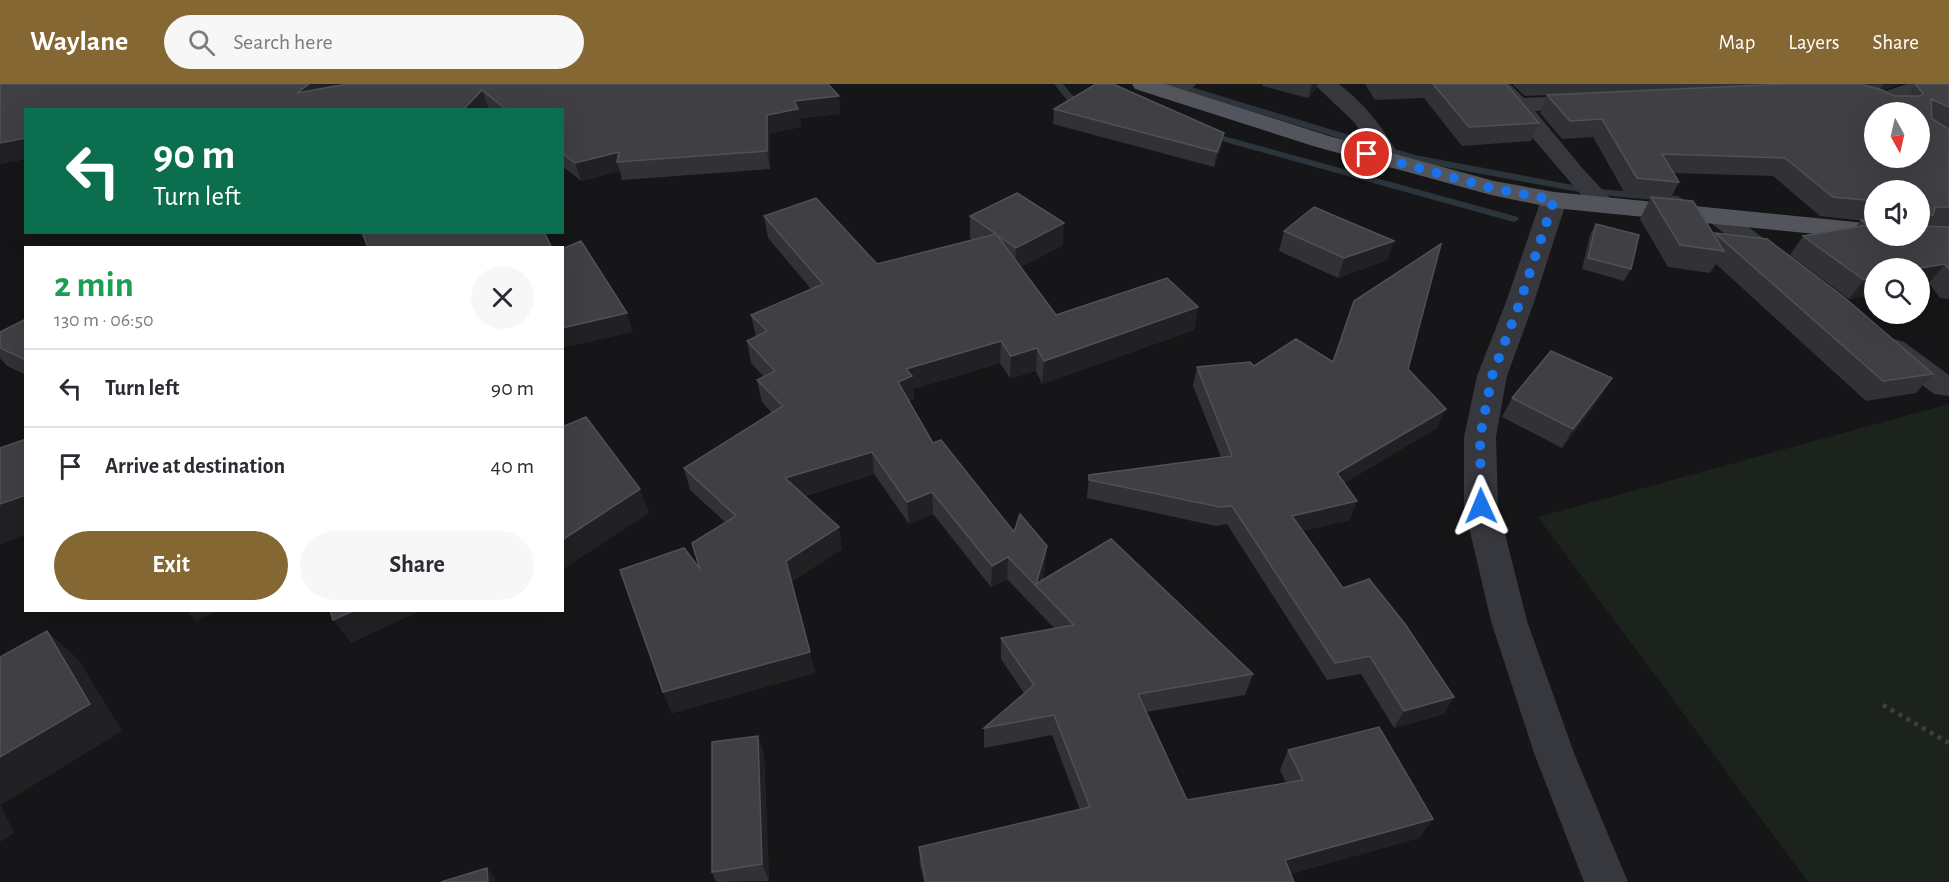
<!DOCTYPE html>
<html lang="en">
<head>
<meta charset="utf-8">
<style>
	:root { --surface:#fff; --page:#f7f7f7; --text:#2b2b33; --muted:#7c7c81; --line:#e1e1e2; --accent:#856733 }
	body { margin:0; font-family:"Alegreya Sans",sans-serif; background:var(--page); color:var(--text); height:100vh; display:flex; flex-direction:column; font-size:22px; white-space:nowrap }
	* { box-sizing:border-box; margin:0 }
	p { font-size:20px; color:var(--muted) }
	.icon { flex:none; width:33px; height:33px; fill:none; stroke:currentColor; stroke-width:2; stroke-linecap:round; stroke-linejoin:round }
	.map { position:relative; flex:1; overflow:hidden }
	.sheet { position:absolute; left:24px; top:162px; width:540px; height:366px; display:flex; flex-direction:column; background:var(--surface); border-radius:0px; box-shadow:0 6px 24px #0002 }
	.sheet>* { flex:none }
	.hud { position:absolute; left:24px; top:24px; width:540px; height:126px; border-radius:0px; box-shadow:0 6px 24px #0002; background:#0b6e4f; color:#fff; overflow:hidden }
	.needle { width:39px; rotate:172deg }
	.fabs { position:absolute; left:1864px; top:18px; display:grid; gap:12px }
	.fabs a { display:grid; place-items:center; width:66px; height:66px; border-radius:50%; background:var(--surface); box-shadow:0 6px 24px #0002; font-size:30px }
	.pin { position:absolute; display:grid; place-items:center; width:51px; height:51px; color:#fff; margin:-26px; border:3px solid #fff; border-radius:50%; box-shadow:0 2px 6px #0007 }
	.me { position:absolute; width:66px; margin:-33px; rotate:359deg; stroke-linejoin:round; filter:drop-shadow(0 0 4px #0008) }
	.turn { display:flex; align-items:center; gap:21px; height:126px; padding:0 30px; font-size:27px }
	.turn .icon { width:78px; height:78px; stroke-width:2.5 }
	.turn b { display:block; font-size:42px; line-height:51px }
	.round { display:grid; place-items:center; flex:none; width:63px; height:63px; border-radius:32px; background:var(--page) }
	.summary { display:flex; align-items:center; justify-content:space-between; height:102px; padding:0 30px }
	h1 { font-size:36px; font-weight:700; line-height:45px; color:#1e9e55 }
	.button { display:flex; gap:12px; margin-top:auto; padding:12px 30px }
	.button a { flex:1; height:69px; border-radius:36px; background:var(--accent); color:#fff; font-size:24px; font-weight:700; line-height:69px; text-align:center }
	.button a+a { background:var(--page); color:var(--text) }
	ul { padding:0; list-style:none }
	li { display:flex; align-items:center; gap:18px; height:78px; padding:0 30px; border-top:2px solid var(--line) }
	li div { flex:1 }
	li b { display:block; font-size:22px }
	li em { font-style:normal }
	header { display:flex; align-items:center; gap:36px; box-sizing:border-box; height:84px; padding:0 30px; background:var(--accent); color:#fff }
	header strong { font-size:28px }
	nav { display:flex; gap:33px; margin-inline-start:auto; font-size:21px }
	.search { width:420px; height:54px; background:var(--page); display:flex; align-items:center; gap:15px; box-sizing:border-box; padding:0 21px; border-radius:33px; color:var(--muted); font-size:22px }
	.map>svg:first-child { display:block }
	.green { fill:#1c231d }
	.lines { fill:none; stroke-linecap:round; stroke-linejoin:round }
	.stream { fill:#2c353c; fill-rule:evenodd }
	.path { stroke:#3d3f44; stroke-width:4.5; stroke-dasharray:4 5; stroke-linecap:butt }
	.minor { fill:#37383d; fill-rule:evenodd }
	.major { fill:#53555c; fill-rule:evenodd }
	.wall { fill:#323236; fill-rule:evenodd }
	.shaded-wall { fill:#212124 }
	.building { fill:#3f3f44; stroke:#4f5156; stroke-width:1.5; fill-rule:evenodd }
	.route { stroke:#1a73e8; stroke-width:10; stroke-dasharray:0 18 }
</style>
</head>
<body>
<header>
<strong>Waylane</strong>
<div class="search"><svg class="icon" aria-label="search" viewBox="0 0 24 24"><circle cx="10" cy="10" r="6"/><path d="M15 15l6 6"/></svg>Search here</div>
<nav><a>Map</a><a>Layers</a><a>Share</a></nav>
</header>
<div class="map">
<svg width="1949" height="798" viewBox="0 0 1949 798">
	<rect width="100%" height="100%" fill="#161618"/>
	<path class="green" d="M 1949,320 L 1949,798 L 1808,798 L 1538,433 Z"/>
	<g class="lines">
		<path class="stream" d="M 1054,0 L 1063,0 L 1073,12 L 1094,19 L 1089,22 L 1067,16 Z
			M 1188,2 L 1415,71 L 1589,104 L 1678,112 L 1683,115 L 1678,118 L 1589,110 L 1413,77 L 1185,7 L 1183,5 Z
			M 1203,48 L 1209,48 L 1518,133 L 1519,135 L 1514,138 L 1510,137 L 1203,52 Z"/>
		<path class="path" d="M 1883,621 L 1949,659"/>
		<path class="minor" d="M 1166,0 L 1196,0 C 1189,10 1170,16 1158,13 L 1155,8 L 1158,3 Z
			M 1314,0 L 1339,0 C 1367,22 1385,46 1402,77 L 1399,82 L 1390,84 L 1381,82 L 1355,39 Z
			M 1487,0 L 1510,0 L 1524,14 L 1589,11 L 1597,13 L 1600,18 L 1597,23 L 1589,25 L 1535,27 L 1584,86 L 1611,115 L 1615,120 L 1611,125 L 1602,128 L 1593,125 Z
			M 1907,0 L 1940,0 L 1937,5 L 1897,18 L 1906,23 L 1909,28 L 1883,28 L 1868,17 L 1871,12 Z
			M 1554,108 L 1563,111 L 1567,116 L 1534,218 L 1507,292 L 1496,353 L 1498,422 L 1527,537 L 1574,669 L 1628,798 L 1584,798 L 1534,669 L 1491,537 L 1464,422 L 1464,353 L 1477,292 L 1506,218 L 1541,116 L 1545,111 Z
			M 1720,126 L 1729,129 L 1788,172 L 1791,178 L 1788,184 L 1778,186 L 1768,184 L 1711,139 L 1707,134 L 1711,129 Z
			M 1894,255 L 1904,258 L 1949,291 L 1949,312 L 1934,310 L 1884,272 L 1879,265 L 1884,258 Z"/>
		<path class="major" d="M 1132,0 L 1165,0 L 1329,52 L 1494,97 L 1554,108 L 1875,140 L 1875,152 L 1886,152 L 1875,156 L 1554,124 L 1491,111 L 1313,62 L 1135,5 Z"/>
	</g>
	<path class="wall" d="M 0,0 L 339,0 L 336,2 L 839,12 L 840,30 L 800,34 L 801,43 L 770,49 L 770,85 L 622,96 L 620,87 L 581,97 L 562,82 L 562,26 L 491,26 L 488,23 L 26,26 L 26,75 L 0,80 Z
		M 1263,0 L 1317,0 L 1316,5 L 1308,14 L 1262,2 Z
		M 1365,0 L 1506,0 L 1539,39 L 1531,57 L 1462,62 L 1424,14 L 1375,16 Z
		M 1512,0 L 1777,0 L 1525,12 Z
		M 1786,0 L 1900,0 L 1883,6 L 1894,12 L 1907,12 L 1915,0 L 1949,0 L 1949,215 L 1940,214 L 1929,199 L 1875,184 L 1875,210 L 1849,215 L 1790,171 L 1803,152 L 1856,143 L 1861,136 L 1865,137 L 1820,132 L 1773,92 L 1673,89 L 1679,98 L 1670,115 L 1714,151 L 1715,149 L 1933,290 L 1916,309 L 1866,317 L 1716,180 L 1710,189 L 1668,183 L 1640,135 L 1650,115 L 1627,113 L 1593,53 L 1562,55 L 1540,29 L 1547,11 ZM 1875,106 L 1920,106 L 1920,152 L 1875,152 Z
		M 1054,25 L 1224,49 L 1221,65 L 1214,83 L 1053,40 Z
		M 764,132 L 877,180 L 973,156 L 970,154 L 970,132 L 1063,161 L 1021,183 L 1056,231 L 1198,223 L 1194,246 L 1042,300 L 1036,287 L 1010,294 L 1000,279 L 913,305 L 914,315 L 909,317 L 933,359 L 1045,484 L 1042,497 L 1253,590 L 1245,611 L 1146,628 L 1187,716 L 1286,699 L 1280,686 L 1288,666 L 1433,735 L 1419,754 L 1290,790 L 1294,798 L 924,798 L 920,781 L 919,763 L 1080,726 L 1052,651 L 984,664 L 984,644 L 1024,609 L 1001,575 L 1001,554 L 1055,545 L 1007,495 L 991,503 L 933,430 L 909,440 L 874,390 L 805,412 L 842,465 L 791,498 L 815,589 L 672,629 L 663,608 L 700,484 L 725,438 L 690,406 L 684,384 L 772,329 L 762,318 L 757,296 L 764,293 L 751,279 L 747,257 L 756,253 L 751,231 L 811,205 L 768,154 Z
		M 1596,140 L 1631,185 L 1624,197 L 1582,185 L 1590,151 Z
		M 1284,147 L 1394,157 L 1387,176 L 1338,194 L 1279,167 Z
		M 26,235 L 26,291 L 7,282 L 0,274 L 0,248 Z
		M 1333,278 L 1408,285 L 1437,344 L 1344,399 L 1357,417 L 1349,436 L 1302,447 L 1343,504 L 1444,630 L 1394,644 L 1361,590 L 1327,596 L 1227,440 L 1216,442 L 1087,414 L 1089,391 L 1221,373 L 1193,302 L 1197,283 L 1254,282 Z
		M 1601,313 L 1562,364 L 1502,333 L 1512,314 Z
		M 758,652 L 764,671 L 769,797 L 716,798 L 712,788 Z"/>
	<path class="shaded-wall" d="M 309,0 L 339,0 L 308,26 L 297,9 Z
		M 1312,0 L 1317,0 L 1316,5 L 1308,14 Z
		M 1883,0 L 1900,0 L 1878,8 Z
		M 482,6 L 488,23 L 486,26 L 463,26 Z
		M 839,12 L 840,30 L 800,34 L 801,43 L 770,49 L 770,85 L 767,67 L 767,31 L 794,17 Z
		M 1224,49 L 1221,65 L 1214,83 L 1217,68 Z
		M 26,54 L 26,75 L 0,80 L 0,59 Z
		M 619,68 L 617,78 L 620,87 L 581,97 L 575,79 Z
		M 1064,139 L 1063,161 L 1015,186 L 1016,164 Z
		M 1394,157 L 1387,176 L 1338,194 L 1344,174 Z
		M 1945,180 L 1929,199 L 1920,201 L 1920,184 Z
		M 1875,193 L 1875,210 L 1849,215 L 1864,196 Z
		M 1198,223 L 1194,246 L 1042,300 L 1044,277 Z
		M 627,229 L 633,248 L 562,264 L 562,244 Z
		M 1001,257 L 1000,279 L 913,305 L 914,315 L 899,321 L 898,298 L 906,285 Z
		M 1037,264 L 1036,287 L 1010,294 L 1011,272 Z
		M 1612,294 L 1601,313 L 1562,364 L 1573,345 Z
		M 1446,325 L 1437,344 L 1330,407 L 1337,389 Z
		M 872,368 L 874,390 L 790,416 L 785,394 Z
		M 640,405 L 649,429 L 562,486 L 562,456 Z
		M 932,408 L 933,430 L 909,440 L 907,418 Z
		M 26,411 L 26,451 L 0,461 L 0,420 Z
		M 1357,417 L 1349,436 L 1286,451 L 1292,432 Z
		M 839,443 L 842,465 L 790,499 L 786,477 Z
		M 1047,462 L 1045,484 L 1039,505 L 1036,502 Z
		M 1008,473 L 1007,495 L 991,503 L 992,482 Z
		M 186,526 L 220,526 L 196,537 Z
		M 355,526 L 423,526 L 351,559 L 333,536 Z
		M 47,547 L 79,576 L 122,647 L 1,721 L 14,749 L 0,758 L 0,673 Z
		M 810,568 L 815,589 L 672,629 L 663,608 Z
		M 1454,613 L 1444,630 L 1394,644 L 1404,627 Z
		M 758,652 L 764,671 L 769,797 L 762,780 Z
		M 1433,735 L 1419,754 L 1276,794 L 1285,776 Z
		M 487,784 L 495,793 L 495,798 L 488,798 Z"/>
	<path class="building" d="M 0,0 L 309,0 L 297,9 L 347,0 L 828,0 L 839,12 L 794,17 L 798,25 L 767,31 L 767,67 L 617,78 L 619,68 L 575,79 L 562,69 L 562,26 L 507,26 L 482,6 L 463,26 L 26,26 L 26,54 L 0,59 Z
		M 1096,0 L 1113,0 L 1224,49 L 1217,68 L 1054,25 Z
		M 1433,0 L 1506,0 L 1539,39 L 1469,43 Z
		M 1786,0 L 1860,0 L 1882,6 L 1894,12 L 1921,12 L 1923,9 L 1915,0 L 1949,0 L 1949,23 L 1931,15 L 1932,35 L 1949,45 L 1949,123 L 1935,123 L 1933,131 L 1920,131 L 1920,106 L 1875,106 L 1875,117 L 1833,113 L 1785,74 L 1662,70 L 1679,98 L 1637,94 L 1602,35 L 1570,37 L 1547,11 ZM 1875,28 L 1920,28 L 1920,74 L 1875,74 Z
		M 1017,109 L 1064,139 L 1016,164 L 997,151 L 1056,231 L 1167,194 L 1198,223 L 1044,277 L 1037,264 L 1011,272 L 1001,257 L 906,285 L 912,292 L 898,298 L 933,359 L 941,356 L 1014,448 L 1020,430 L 1047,462 L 1036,500 L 1111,455 L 1253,590 L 1138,610 L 1187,716 L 1303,696 L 1288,666 L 1379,643 L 1433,735 L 1285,776 L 1294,798 L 926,798 L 919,763 L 1090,723 L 1054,631 L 984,644 L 1034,601 L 1001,554 L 1074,541 L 1008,473 L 992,482 L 932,408 L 907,418 L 872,368 L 785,394 L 839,443 L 786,477 L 810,568 L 663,608 L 620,486 L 684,464 L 700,485 L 692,459 L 736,432 L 684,384 L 783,322 L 757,296 L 775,287 L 747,257 L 767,247 L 751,231 L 823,200 L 764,132 L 816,114 L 877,180 L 996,150 L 970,132 Z
		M 1651,113 L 1693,117 L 1724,167 L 1680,161 Z
		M 1314,123 L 1394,157 L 1344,174 L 1284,147 Z
		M 1861,136 L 1875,138 L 1875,152 L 1920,152 L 1920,142 L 1949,143 L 1949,185 L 1945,180 L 1920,184 L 1875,184 L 1875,193 L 1864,196 L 1803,152 L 1867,141 Z
		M 1596,140 L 1639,151 L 1631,185 L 1588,174 Z
		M 362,148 L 544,148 L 552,164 L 368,164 Z
		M 1715,149 L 1767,155 L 1845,214 L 1933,290 L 1883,297 Z
		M 581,157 L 627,229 L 562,244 L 562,165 Z
		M 1441,160 L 1408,285 L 1446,325 L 1337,389 L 1357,417 L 1292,432 L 1343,504 L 1369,495 L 1405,540 L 1454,613 L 1404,627 L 1370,572 L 1335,579 L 1232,422 L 1220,423 L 1089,396 L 1089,391 L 1232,372 L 1197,283 L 1250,278 L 1254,282 L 1296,255 L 1333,278 L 1354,217 Z
		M 26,235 L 26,276 L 0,264 L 0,248 Z
		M 1551,267 L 1612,294 L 1573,345 L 1512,314 Z
		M 586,333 L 640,405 L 562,456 L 562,343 Z
		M 26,355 L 26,411 L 0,420 L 0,364 Z
		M 330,526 L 355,526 L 333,536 Z
		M 47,547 L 90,620 L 0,673 L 0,573 Z
		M 758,652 L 762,780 L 712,788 L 712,658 Z
		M 487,784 L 488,798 L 441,798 Z"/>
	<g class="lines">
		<path class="route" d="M 1367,70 L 1491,104 L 1554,116 L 1520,218 L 1492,292 L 1480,353 L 1481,422"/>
	</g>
</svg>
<div class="fabs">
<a><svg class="needle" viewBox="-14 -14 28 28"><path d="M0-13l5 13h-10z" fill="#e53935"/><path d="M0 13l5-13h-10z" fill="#7c7c81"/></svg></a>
<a><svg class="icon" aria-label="sound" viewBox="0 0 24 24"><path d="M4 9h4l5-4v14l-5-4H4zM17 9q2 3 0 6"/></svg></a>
<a><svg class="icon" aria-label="search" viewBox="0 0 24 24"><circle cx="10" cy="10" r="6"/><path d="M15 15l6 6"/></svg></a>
</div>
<div class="pin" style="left:1367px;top:70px;background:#d93025"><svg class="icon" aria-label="arrive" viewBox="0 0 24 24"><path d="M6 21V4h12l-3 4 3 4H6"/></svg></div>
<svg class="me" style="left:1481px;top:422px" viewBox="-20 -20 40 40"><path d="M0-17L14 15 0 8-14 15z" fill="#1a73e8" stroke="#fff" stroke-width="4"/></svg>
<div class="hud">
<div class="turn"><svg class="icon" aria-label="left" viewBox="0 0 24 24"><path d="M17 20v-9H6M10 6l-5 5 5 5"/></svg><div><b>90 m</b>Turn left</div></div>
</div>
<section class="sheet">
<div class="summary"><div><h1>2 min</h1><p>130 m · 06:50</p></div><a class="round"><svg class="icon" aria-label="close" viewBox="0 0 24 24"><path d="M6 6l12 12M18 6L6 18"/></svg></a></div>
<ul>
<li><svg class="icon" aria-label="left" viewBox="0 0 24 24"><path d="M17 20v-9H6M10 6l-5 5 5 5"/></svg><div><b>Turn left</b></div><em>90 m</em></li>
<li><svg class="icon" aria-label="arrive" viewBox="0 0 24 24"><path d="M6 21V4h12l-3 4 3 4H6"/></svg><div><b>Arrive at destination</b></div><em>40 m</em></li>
</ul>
<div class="button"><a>Exit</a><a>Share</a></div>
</section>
</div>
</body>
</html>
